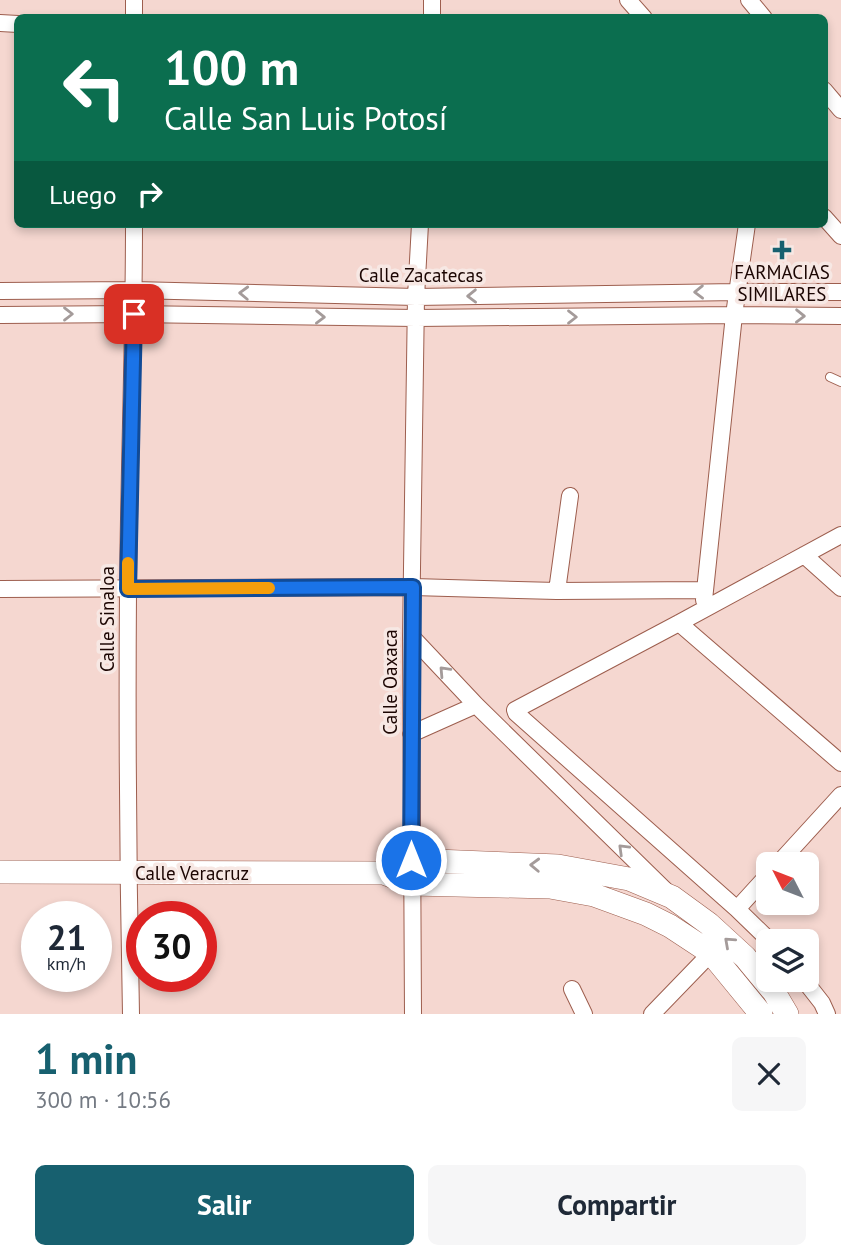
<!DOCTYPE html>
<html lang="es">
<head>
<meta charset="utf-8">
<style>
	:root { --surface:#fff; --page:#f6f6f7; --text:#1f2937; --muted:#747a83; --accent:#17606f }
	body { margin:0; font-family:"PT Sans",sans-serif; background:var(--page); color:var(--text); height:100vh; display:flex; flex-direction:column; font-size:26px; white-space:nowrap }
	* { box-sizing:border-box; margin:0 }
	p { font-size:23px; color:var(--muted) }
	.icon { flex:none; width:38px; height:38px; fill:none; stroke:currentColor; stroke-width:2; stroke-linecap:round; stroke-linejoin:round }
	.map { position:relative; height:1014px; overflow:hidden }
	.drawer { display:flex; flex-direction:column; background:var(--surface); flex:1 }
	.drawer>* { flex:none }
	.guide { position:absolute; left:14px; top:14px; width:814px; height:214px; border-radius:10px; box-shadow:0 4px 10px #0003; background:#0b6e4f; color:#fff; overflow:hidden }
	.needle { width:46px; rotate:312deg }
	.fabs { position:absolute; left:756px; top:852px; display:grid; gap:14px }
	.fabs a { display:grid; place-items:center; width:63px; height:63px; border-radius:10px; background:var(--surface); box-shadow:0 4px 10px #0003; font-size:35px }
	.speed { position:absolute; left:21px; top:901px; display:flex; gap:14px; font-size:35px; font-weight:700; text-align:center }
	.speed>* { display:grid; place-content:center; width:91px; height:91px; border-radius:50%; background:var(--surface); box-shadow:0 4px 10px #0003; line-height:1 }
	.speed small { font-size:18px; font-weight:400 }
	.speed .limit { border:10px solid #d22; background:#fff; color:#111 }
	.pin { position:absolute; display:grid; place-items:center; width:60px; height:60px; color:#fff; margin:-30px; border-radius:14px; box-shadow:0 4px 10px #0006 }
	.me { position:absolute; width:77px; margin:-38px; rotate:0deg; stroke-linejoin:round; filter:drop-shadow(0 0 5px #0008) }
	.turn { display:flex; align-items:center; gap:24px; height:147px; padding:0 35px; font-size:32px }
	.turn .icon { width:91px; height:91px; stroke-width:2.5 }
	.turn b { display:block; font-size:49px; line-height:60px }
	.then { display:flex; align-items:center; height:66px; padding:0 35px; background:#0003; gap:14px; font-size:26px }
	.round { display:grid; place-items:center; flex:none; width:74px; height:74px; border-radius:10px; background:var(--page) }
	.summary { display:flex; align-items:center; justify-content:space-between; height:119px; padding:0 35px }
	h1 { font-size:42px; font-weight:700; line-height:52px; color:var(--accent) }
	.cta { display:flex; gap:14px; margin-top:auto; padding:14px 35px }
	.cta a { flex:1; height:80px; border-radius:10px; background:var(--accent); color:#fff; font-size:28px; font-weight:700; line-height:80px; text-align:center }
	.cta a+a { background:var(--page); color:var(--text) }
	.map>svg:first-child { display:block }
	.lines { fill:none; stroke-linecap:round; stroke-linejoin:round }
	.lane-casing { stroke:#9d5e4e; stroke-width:10 }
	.street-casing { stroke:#9d5e4e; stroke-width:18 }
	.secondary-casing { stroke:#9d5e4e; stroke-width:24 }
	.lane { stroke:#fff; stroke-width:8 }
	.street { stroke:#fff; stroke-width:16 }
	.secondary { stroke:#fff; stroke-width:23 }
	.oneway { stroke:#a49b9a }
	.route-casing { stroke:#114b97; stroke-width:18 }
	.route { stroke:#1a73e8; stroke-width:12 }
	.slow { stroke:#f59e0b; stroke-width:12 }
	.poi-dot { fill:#17606f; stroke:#f7e8e4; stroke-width:2.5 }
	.labels { text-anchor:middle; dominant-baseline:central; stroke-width:7; stroke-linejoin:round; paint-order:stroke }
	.poi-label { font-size:19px; fill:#1b0502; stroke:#f7e8e4 }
	.street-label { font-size:19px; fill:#1b0502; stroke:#f7e8e4 }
</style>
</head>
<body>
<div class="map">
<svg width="841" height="1014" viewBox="0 0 841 1014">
	<rect width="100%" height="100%" fill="#f5d7d0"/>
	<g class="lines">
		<defs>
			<path id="lane" d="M 830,377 L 841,382"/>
			<path id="street" d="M 432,0 L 432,18
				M 628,0 L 644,18
				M 749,0 L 764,18
				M 134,18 L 134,0
				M 0,23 L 18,24
				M 824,90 L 841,110
				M 824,217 L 841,236
				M 0,291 L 134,290 L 416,297 L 737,292 L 841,292
				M 0,315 L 134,314 L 416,318 L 734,315 L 841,316
				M 804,555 L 841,588
				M 0,589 L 413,587 L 557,591 L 705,590
				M 557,591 L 570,496
				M 704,600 L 734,315 L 747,224
				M 679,623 L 841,763
				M 411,636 L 476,705 L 665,890
				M 411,734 L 476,705
				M 778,864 L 841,795
				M 737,909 L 768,875
				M 771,942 L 737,909 L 516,713 L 515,710 L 679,623 L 841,535
				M 804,980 L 822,1003 L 827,1014
				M 572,989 L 584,1014
				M 131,1014 C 128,873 127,731 128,590 C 129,468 134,346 134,224
				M 413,1014 L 411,636 L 416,297 L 420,224
				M 652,1014 L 711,953"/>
			<path id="secondary" d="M 0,872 L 384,873 L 412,884 L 550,887 L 594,895 L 646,914 L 670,926 L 711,953 L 761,1014
				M 384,873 L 411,860 L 558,866 L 629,879 L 672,897 L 709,924 L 745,957 L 774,992 L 787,1014"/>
		</defs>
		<use href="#lane" class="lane-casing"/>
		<use href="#street" class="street-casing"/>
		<use href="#secondary" class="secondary-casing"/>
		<use href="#lane" class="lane"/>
		<use href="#street" class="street"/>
		<use href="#secondary" class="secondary"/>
	</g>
	<defs><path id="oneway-chevron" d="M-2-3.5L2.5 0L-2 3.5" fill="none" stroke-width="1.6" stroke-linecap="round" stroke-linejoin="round" transform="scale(1.75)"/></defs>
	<g class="oneway">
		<use href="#oneway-chevron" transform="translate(699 292) rotate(179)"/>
		<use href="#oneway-chevron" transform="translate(244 293) rotate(-178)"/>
		<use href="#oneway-chevron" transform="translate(472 296) rotate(179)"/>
		<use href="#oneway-chevron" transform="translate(68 314)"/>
		<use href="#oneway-chevron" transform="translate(800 316) rotate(1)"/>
		<use href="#oneway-chevron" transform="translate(320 317) rotate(1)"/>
		<use href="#oneway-chevron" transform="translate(572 317)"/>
		<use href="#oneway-chevron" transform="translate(444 671) rotate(-133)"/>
		<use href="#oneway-chevron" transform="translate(623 849) rotate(-136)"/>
		<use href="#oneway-chevron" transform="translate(535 865) rotate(-178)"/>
		<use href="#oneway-chevron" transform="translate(729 942) rotate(-138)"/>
	</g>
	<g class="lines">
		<defs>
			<path id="route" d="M 134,314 L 128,589 L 413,587 L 411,860"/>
		</defs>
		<use href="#route" class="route-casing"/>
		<use href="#route" class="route"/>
		<path class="slow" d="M 128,563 L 128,589 L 269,588"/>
	</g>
	<path class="poi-dot" d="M778.5 239.5h7v7h7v7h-7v7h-7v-7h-7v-7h7z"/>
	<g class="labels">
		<g class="poi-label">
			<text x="782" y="272">FARMACIAS<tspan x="782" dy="22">SIMILARES</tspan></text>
		</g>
		<g class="street-label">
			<text x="421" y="275">Calle Zacatecas</text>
			<text transform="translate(107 619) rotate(-90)">Calle Sinaloa</text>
			<text transform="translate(390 682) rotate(-90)">Calle Oaxaca</text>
			<text x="192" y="873">Calle Veracruz</text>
		</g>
	</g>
</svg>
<div class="fabs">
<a><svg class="needle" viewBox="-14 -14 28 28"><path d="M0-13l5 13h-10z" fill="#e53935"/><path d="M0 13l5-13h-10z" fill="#747a83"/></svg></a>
<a><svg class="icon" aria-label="layers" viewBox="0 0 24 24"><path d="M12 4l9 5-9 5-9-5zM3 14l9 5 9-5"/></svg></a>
</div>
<div class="speed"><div>21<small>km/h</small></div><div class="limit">30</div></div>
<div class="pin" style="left:134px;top:314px;background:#d93025"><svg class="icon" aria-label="arrive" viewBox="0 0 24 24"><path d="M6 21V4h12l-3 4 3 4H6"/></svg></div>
<svg class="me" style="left:411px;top:860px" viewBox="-20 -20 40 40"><circle r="17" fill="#1a73e8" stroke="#fff" stroke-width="3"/><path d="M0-11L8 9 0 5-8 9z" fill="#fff"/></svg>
<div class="guide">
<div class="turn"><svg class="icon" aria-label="left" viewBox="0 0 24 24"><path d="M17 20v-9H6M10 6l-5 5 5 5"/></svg><div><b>100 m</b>Calle San Luis Potosí</div></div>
<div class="then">Luego<svg class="icon" aria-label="right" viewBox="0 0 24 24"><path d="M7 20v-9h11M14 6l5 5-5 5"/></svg></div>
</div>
</div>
<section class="drawer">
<div class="summary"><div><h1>1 min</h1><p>300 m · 10:56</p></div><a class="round"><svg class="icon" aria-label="close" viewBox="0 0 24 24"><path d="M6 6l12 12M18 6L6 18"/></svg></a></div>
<div class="cta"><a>Salir</a><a>Compartir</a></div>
</section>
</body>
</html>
